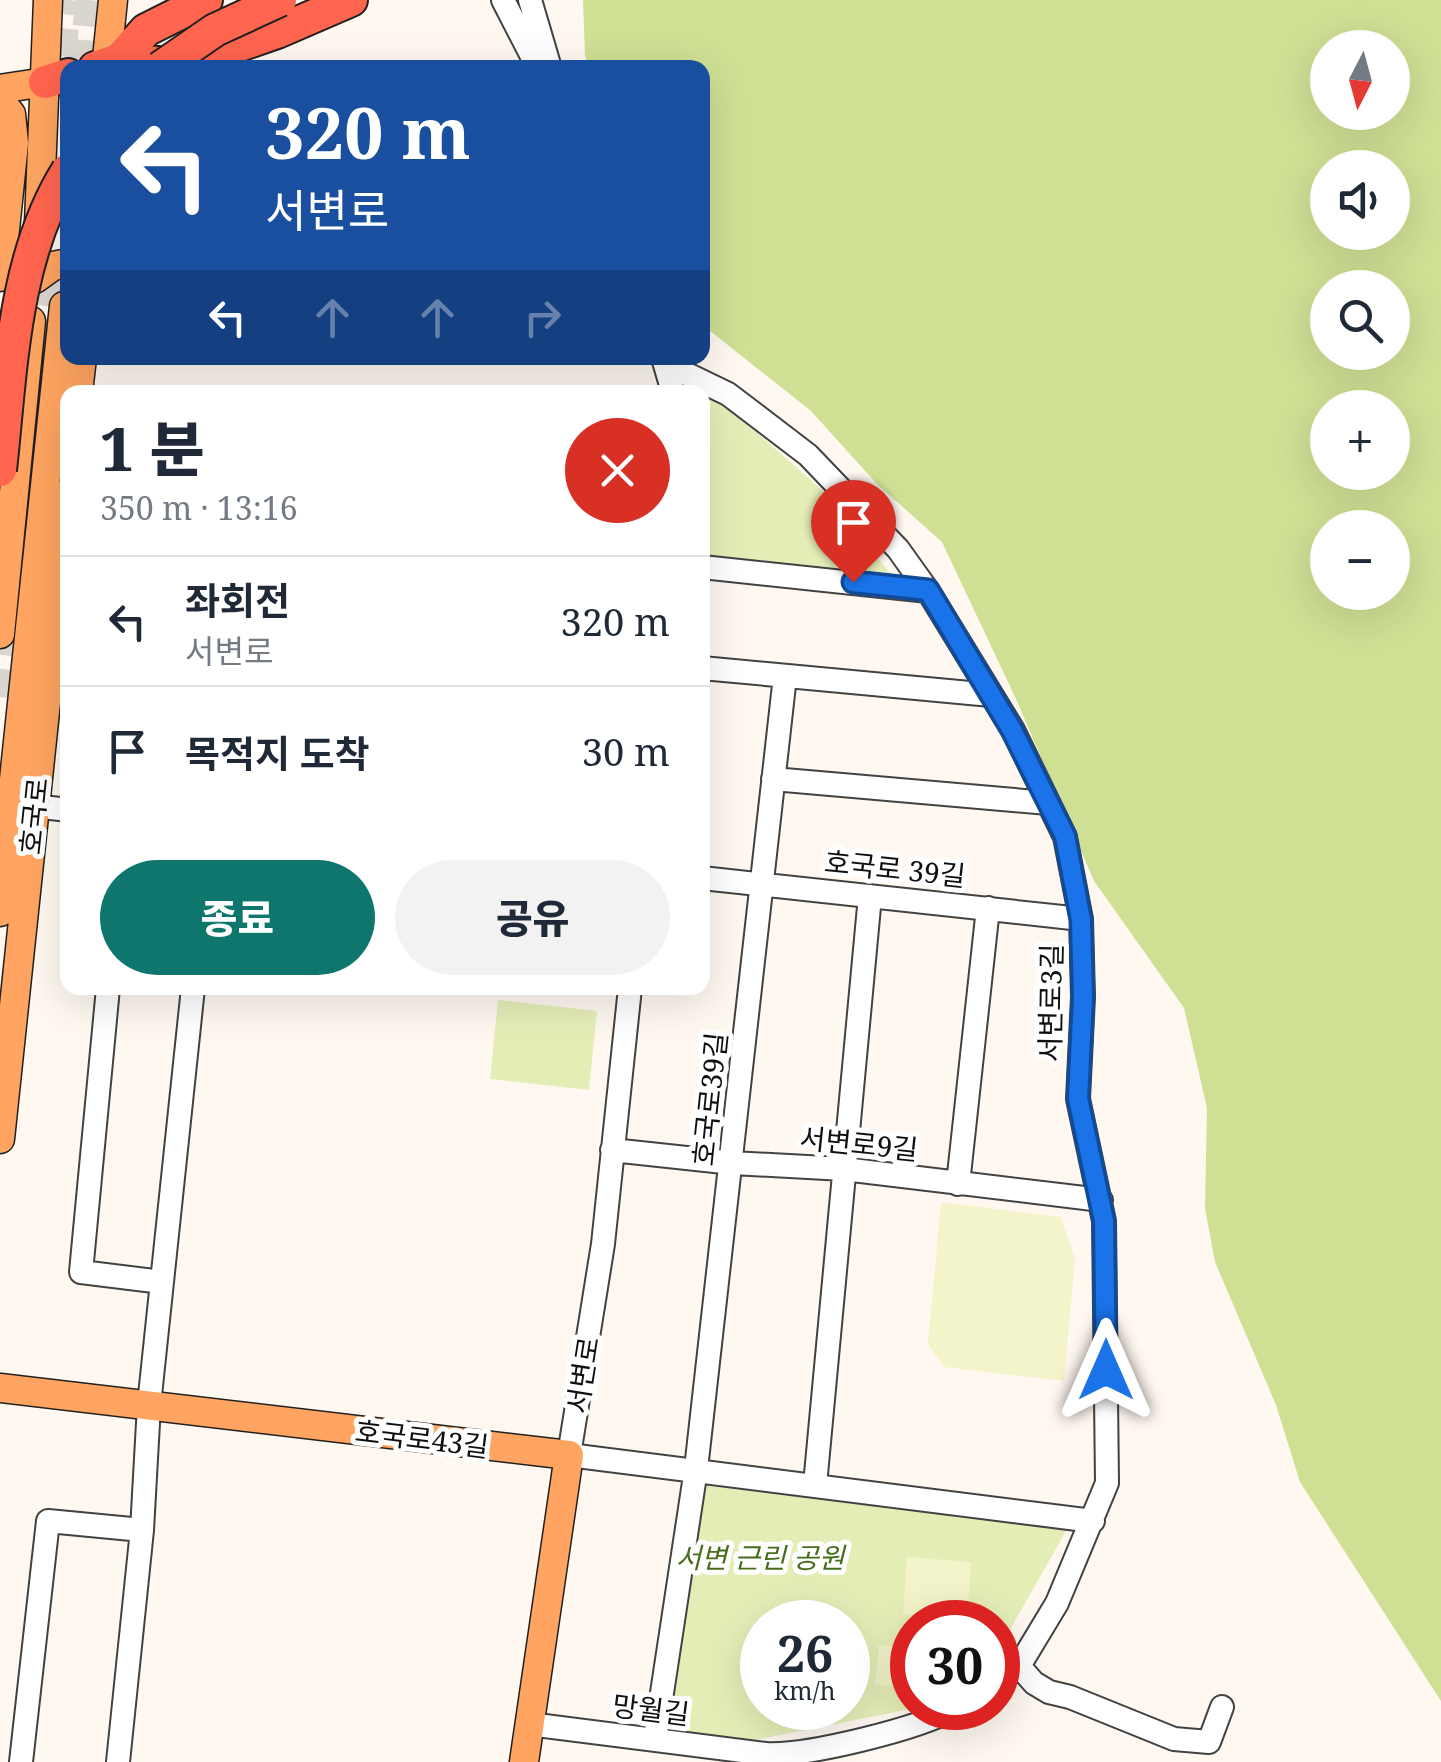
<!DOCTYPE html>
<html lang="ko">
<head>
<meta charset="utf-8">
<style>
	:root { --surface:#fff; --page:#f2f2f3; --text:#1f2937; --muted:#747a83; --line:#e0e1e3; --accent:#0f766e }
	body { margin:0; font-family:"Noto Serif","Noto Sans KR",serif; background:var(--page); color:var(--text); height:100vh; display:flex; flex-direction:column; font-size:38px; white-space:nowrap }
	* { box-sizing:border-box; margin:0 }
	p { font-size:32px; color:var(--muted) }
	.icon { flex:none; width:55px; height:55px; fill:none; stroke:currentColor; stroke-width:2; stroke-linecap:round; stroke-linejoin:round }
	.map { position:relative; flex:1; overflow:hidden }
	.details { position:absolute; left:60px; top:385px; width:650px; height:610px; display:flex; flex-direction:column; background:var(--surface); border-radius:20px; box-shadow:0 10px 40px #0002 }
	.details>* { flex:none }
	.top-card { position:absolute; left:60px; top:60px; width:650px; height:305px; border-radius:20px; box-shadow:0 10px 40px #0002; background:#1a4fa0; color:#fff; overflow:hidden }
	.needle { width:65px; rotate:186deg }
	.buttons { position:absolute; left:1310px; top:30px; display:grid; gap:20px }
	.buttons a { display:grid; place-items:center; width:100px; height:100px; border-radius:50%; background:var(--surface); box-shadow:0 10px 40px #0002; font-size:50px }
	.speed { position:absolute; left:740px; top:1600px; display:flex; gap:20px; font-size:50px; font-weight:700; text-align:center }
	.speed>* { display:grid; place-content:center; width:130px; height:130px; border-radius:50%; background:var(--surface); box-shadow:0 10px 40px #0002; line-height:1 }
	.speed small { font-size:25px; font-weight:400 }
	.speed .limit { border:15px solid #d22; background:#fff; color:#111 }
	.pin { position:absolute; display:grid; place-items:center; width:85px; height:85px; color:#fff; margin:-102px -42px; border-radius:50% 50% 50% 0; rotate:-45deg; box-shadow:0 0 10px #0007 }
	.pin .icon { rotate:45deg }
	.me { position:absolute; width:110px; margin:-55px; rotate:0deg; stroke-linejoin:round; filter:drop-shadow(0 0 8px #0008) }
	.turn { display:flex; align-items:center; gap:35px; height:210px; padding:0 40px; font-size:45px }
	.turn .icon { width:130px; height:130px; stroke-width:2.5 }
	.turn b { display:block; font-size:70px; line-height:85px }
	.lanes { display:flex; align-items:center; height:95px; padding:0 40px; background:#0003; justify-content:center; gap:50px; direction:ltr }
	.lanes .off { opacity:.35 }
	.round { display:grid; place-items:center; flex:none; width:105px; height:105px; border-radius:52px; background:var(--page) }
	.summary { display:flex; align-items:center; justify-content:space-between; height:170px; padding:0 40px }
	h1 { font-size:60px; font-weight:800; line-height:75px }
	.button { display:flex; gap:20px; margin-top:auto; padding:20px 40px }
	.button a { flex:1; height:115px; border-radius:60px; background:var(--accent); color:#fff; font-size:40px; font-weight:800; line-height:115px; text-align:center }
	.button a+a { background:var(--page); color:var(--text) }
	ul { padding:0; list-style:none }
	li { display:flex; align-items:center; gap:30px; height:130px; padding:0 40px; border-top:2px solid var(--line) }
	li div { flex:1 }
	li b { display:block; font-size:38px }
	li em { font-style:normal }
	.map>svg:first-child { display:block }
	.green { fill:#e5edb7; fill-rule:evenodd }
	.forest { fill:#cfdf94; fill-rule:evenodd }
	.pitch { fill:#f3f4c9 }
	.lines { fill:none; stroke-linecap:round; stroke-linejoin:round }
	.major-tunnel { stroke:#dbd5cf; stroke-width:28; stroke-dasharray:28 14; stroke-linecap:butt }
	.minor-casing { stroke:#424242; stroke-width:26 }
	.major-casing { stroke:#202020; stroke-width:31 }
	.highway-casing { stroke:#202020; stroke-width:36 }
	.minor { stroke:#fff; stroke-width:22 }
	.major { stroke:#ffa561; stroke-width:28 }
	.highway { stroke:#ff654f; stroke-width:32 }
	.highway-bridge-casing { stroke:#202020; stroke-width:36; stroke-linecap:butt }
	.highway-bridge { stroke:#ff654f; stroke-width:32 }
	.route-casing { stroke:#114b97; stroke-width:25 }
	.route { stroke:#1a73e8; stroke-width:18 }
	.labels { text-anchor:middle; dominant-baseline:central; stroke-width:10; stroke-linejoin:round; paint-order:stroke }
	.street-label { font-size:28px; fill:#0f0f0f; stroke:#fff }
	.park-label { font-size:28px; font-style:italic; fill:#466d19; stroke:#fff }
</style>
</head>
<body>
<div class="map">
<svg width="1441" height="1762" viewBox="0 0 1441 1762">
	<rect width="100%" height="100%" fill="#fff8f1"/>
	<path class="green" d="M 715,396 L 822,490 L 895,579 L 703,555 L 703,400 Z
		M 498,1000 L 597,1011 L 589,1090 L 490,1079 Z
		M 702,1485 L 1067,1529 L 998,1651 L 998,1622 L 912,1622 L 915,1708 L 746,1742 L 666,1730 ZM 762,1622 L 848,1622 L 848,1708 L 762,1708 Z"/>
	<path class="forest" d="M 583,0 L 1441,0 L 1441,1701 L 1300,1482 L 1276,1405 L 1215,1262 L 1205,1208 L 1207,1108 L 1184,1008 L 1094,881 L 1016,699 L 942,542 L 877,484 L 811,411 L 709,330 L 702,317 L 702,68 L 590,67 L 585,56 ZM 1328,48 L 1392,48 L 1392,112 L 1328,112 ZM 1328,168 L 1392,168 L 1392,232 L 1328,232 ZM 1328,288 L 1392,288 L 1392,352 L 1328,352 ZM 1328,408 L 1392,408 L 1392,472 L 1328,472 ZM 1328,528 L 1392,528 L 1392,592 L 1328,592 Z"/>
	<path class="pitch" d="M 941,1202 L 1061,1217 L 1075,1259 L 1064,1381 L 944,1367 L 928,1344 Z
		M 907,1557 L 971,1562 L 967,1619 L 903,1614 Z
		M 879,1645 L 912,1648 L 912,1688 L 875,1684 Z"/>
	<g class="lines">
		<path class="major-tunnel" d="M 83,68 L 89,0
			M 57,98 L 68,0
			M 64,306 L 68,260
			M 34,347 L 43,255
			M 0,697 L 9,609"/>
		<defs>
			<path id="minor" d="M 503,0 L 538,68
				M 530,0 L 550,68
				M 663,358 L 673,392
				M 666,364 L 728,394 L 808,455 L 898,549 L 928,591 L 1013,730 L 1065,837 L 1081,919 L 1083,997 L 1078,1099 L 1104,1221 L 1107,1483 L 1057,1603 L 1019,1666 L 998,1680
				M 702,567 L 928,591
				M 702,668 L 991,695
				M 773,779 L 1048,803
				M 34,806 L 68,810
				M 702,878 L 1081,919
				M 108,988 L 81,1272 L 162,1282
				M 630,988 L 603,1244 L 569,1455 L 1093,1521
				M 612,1150 L 733,1163 L 844,1169 L 1101,1200
				M 958,1184 L 988,908
				M 815,1485 L 870,896
				M 1019,1666 L 1034,1683 L 1049,1692 L 1070,1697 L 1174,1739 L 1209,1742 L 1222,1707
				M 529,1724 L 766,1754
				M 655,1739 L 696,1469 L 785,676
				M 21,1762 L 48,1521 L 142,1530
				M 118,1762 L 142,1530 L 149,1405 L 193,988
				M 761,1762 L 766,1754 C 808,1756 918,1729 955,1708"/>
			<path id="major" d="M 106,68 L 113,0
				M 0,89 L 45,82
				M 0,101 L 11,114 L 14,143 L 0,277
				M 39,223 L 48,0
				M 35,279 L 53,266 L 68,263
				M 78,392 L 82,358
				M 0,634 L 31,321
				M 0,912 L 64,306
				M 0,1139 L 68,493
				M 0,1388 L 569,1455 L 524,1762"/>
			<path id="highway" d="M 119,60 L 146,30 L 206,0
				M 95,68 L 119,60 L 182,65 L 277,32 L 351,0
				M 45,82 L 68,75"/>
		</defs>
		<use href="#minor" class="minor-casing"/>
		<use href="#major" class="major-casing"/>
		<use href="#highway" class="highway-casing"/>
		<use href="#minor" class="minor"/>
		<use href="#major" class="major"/>
		<use href="#highway" class="highway"/>
		<defs>
			<path id="highway-bridge" d="M 160,68 L 215,30 L 280,0
				M 0,470 C 11,371 13,257 68,170"/>
		</defs>
		<use href="#highway-bridge" class="highway-bridge-casing"/>
		<use href="#highway-bridge" class="highway-bridge"/>
	</g>
	<g class="lines">
		<defs>
			<path id="route" d="M 853,582 L 928,590 L 1012,730 L 1065,836 L 1081,920 L 1083,998 L 1078,1098 L 1104,1221 L 1106,1370"/>
		</defs>
		<use href="#route" class="route-casing"/>
		<use href="#route" class="route"/>
	</g>
	<g class="labels">
		<g class="street-label">
			<text transform="translate(33 816) rotate(-84)">호국로</text>
			<text transform="translate(895 868) rotate(6)">호국로 39길</text>
			<text transform="translate(1050 1003) rotate(-89)">서변로3길</text>
			<text transform="translate(709 1099) rotate(-84)">호국로39길</text>
			<text transform="translate(859 1143) rotate(6)">서변로9길</text>
			<text transform="translate(582 1375) rotate(-81)">서변로</text>
			<text transform="translate(422 1438) rotate(7)">호국로43길</text>
			<text transform="translate(651 1709) rotate(7)">망월길</text>
		</g>
		<g class="park-label">
			<text x="760" y="1557">서변 근린 공원</text>
		</g>
	</g>
</svg>
<div class="buttons">
<a><svg class="needle" viewBox="-14 -14 28 28"><path d="M0-13l5 13h-10z" fill="#e53935"/><path d="M0 13l5-13h-10z" fill="#747a83"/></svg></a>
<a><svg class="icon" aria-label="sound" viewBox="0 0 24 24"><path d="M4 9h4l5-4v14l-5-4H4zM17 9q2 3 0 6"/></svg></a>
<a><svg class="icon" aria-label="search" viewBox="0 0 24 24"><circle cx="10" cy="10" r="6"/><path d="M15 15l6 6"/></svg></a>
<a>+</a>
<a>−</a>
</div>
<div class="speed"><div>26<small>km/h</small></div><div class="limit">30</div></div>
<div class="pin" style="left:853px;top:582px;background:#d93025"><svg class="icon" aria-label="arrive" viewBox="0 0 24 24"><path d="M6 21V4h12l-3 4 3 4H6"/></svg></div>
<svg class="me" style="left:1106px;top:1370px" viewBox="-20 -20 40 40"><path d="M0-17L14 15 0 8-14 15z" fill="#1a73e8" stroke="#fff" stroke-width="4"/></svg>
<div class="top-card">
<div class="turn"><svg class="icon" aria-label="left" viewBox="0 0 24 24"><path d="M17 20v-9H6M10 6l-5 5 5 5"/></svg><div><b>320 m</b>서변로</div></div>
<div class="lanes"><svg class="icon" aria-label="left" viewBox="0 0 24 24"><path d="M17 20v-9H6M10 6l-5 5 5 5"/></svg><svg class="icon off" aria-label="ahead" viewBox="0 0 24 24"><path d="M12 20V5M6 11l6-6 6 6"/></svg><svg class="icon off" aria-label="ahead" viewBox="0 0 24 24"><path d="M12 20V5M6 11l6-6 6 6"/></svg><svg class="icon off" aria-label="right" viewBox="0 0 24 24"><path d="M7 20v-9h11M14 6l5 5-5 5"/></svg></div>
</div>
<section class="details">
<div class="summary"><div><h1>1 분</h1><p>350 m · 13:16</p></div><a class="round" style="background:#d93025;color:#fff"><svg class="icon" aria-label="close" viewBox="0 0 24 24"><path d="M6 6l12 12M18 6L6 18"/></svg></a></div>
<ul>
<li><svg class="icon" aria-label="left" viewBox="0 0 24 24"><path d="M17 20v-9H6M10 6l-5 5 5 5"/></svg><div><b>좌회전</b><p>서변로</p></div><em>320 m</em></li>
<li><svg class="icon" aria-label="arrive" viewBox="0 0 24 24"><path d="M6 21V4h12l-3 4 3 4H6"/></svg><div><b>목적지 도착</b></div><em>30 m</em></li>
</ul>
<div class="button"><a>종료</a><a>공유</a></div>
</section>
</div>
</body>
</html>
